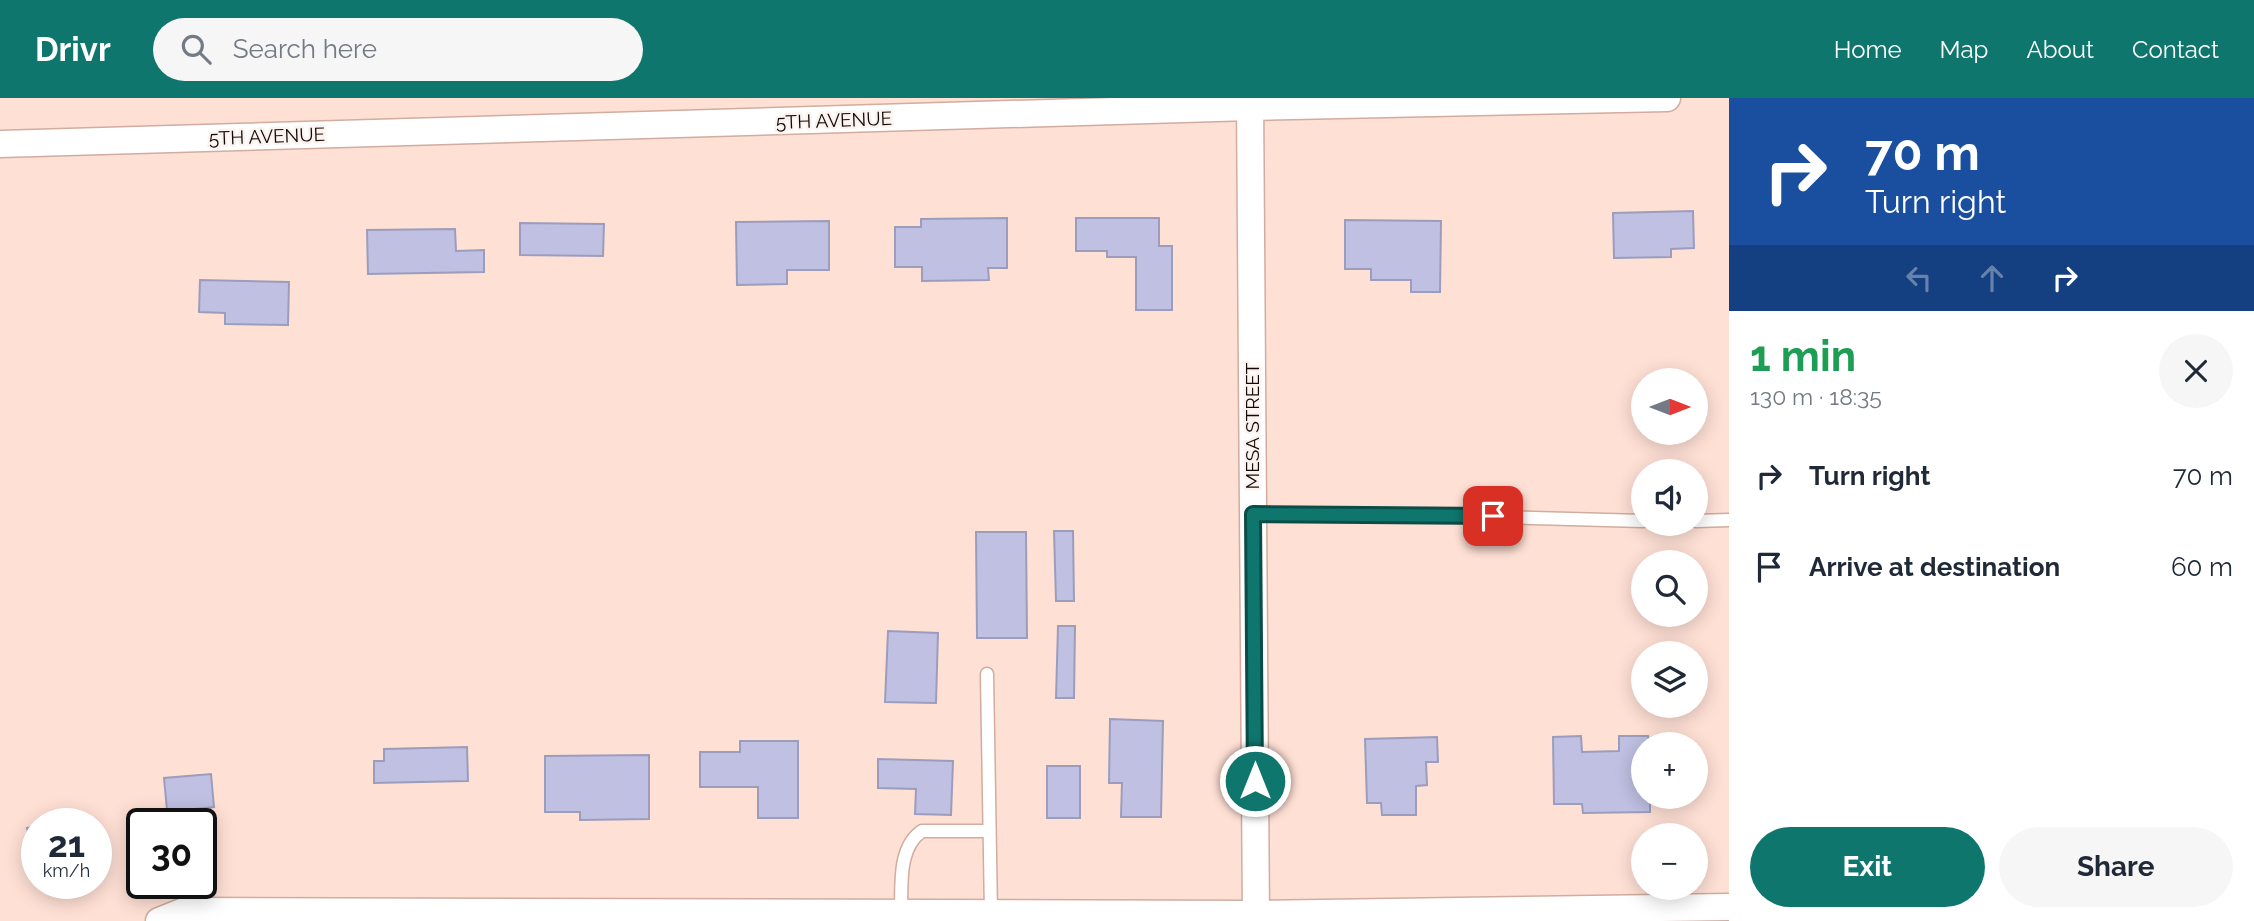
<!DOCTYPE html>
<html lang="en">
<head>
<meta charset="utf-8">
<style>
	:root { --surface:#fff; --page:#f6f6f7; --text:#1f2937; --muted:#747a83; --accent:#0f766e }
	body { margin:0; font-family:Raleway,sans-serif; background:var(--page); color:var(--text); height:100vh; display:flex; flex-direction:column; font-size:26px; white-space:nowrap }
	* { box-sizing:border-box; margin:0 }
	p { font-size:23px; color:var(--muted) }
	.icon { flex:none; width:38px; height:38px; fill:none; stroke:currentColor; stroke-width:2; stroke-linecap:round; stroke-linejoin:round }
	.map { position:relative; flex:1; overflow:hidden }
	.panel { display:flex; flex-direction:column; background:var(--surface); width:525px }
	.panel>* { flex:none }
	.top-card { background:#1a4fa0; color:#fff; overflow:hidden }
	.needle { width:46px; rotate:90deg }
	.buttons { position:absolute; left:1631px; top:270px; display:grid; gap:14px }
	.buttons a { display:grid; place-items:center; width:77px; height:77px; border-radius:50%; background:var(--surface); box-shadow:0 4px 18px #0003; font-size:35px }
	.speed { position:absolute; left:21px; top:710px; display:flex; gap:14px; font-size:35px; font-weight:700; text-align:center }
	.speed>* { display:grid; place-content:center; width:91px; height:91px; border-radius:50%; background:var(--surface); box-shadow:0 4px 18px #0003; line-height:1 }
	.speed small { font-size:18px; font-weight:400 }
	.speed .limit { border:4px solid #111; border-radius:10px; background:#fff; color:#111 }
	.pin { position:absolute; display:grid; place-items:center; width:60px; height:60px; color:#fff; margin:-30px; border-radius:14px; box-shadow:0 4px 10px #0006 }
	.me { position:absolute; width:77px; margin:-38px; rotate:0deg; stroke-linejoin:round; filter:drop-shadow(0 0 5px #0008) }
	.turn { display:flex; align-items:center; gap:24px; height:147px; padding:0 21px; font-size:32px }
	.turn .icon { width:91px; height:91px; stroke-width:2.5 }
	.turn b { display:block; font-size:49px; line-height:60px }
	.lanes { display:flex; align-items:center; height:66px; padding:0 21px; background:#0003; justify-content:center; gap:35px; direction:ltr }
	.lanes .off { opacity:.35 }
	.round { display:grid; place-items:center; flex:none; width:74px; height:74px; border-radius:37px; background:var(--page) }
	.overview { display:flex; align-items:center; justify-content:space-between; height:119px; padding:0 21px }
	h1 { font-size:42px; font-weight:700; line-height:52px; color:#1e9e55 }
	.primary-button { display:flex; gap:14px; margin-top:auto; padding:14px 21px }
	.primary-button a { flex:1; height:80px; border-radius:42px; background:var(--accent); color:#fff; font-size:28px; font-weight:700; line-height:80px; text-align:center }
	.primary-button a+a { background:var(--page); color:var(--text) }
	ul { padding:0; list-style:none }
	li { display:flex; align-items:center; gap:21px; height:91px; padding:0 21px }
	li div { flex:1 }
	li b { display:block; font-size:26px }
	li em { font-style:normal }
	header { display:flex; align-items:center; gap:42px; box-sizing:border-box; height:98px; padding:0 35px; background:var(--accent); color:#fff }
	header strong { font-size:33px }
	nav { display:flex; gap:38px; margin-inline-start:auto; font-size:24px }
	.search { width:490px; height:63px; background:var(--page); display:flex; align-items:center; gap:18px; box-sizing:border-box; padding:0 24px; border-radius:38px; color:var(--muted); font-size:26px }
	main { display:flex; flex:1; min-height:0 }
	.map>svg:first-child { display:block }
	.building { fill:#bfc0e2; stroke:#9c9dbd; stroke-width:2 }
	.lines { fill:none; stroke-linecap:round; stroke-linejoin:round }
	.service-casing { stroke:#d1ac9f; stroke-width:15 }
	.minor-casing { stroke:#d1ac9f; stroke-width:29 }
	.service { stroke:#fff; stroke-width:12 }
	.minor { stroke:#fff; stroke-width:26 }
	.route-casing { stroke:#0a4d48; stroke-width:18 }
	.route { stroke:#0f766e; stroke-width:12 }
	.labels { text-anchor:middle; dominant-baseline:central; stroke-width:5; stroke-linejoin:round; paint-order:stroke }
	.street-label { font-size:19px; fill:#140805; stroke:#fbf3f0 }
</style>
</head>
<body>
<header>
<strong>Drivr</strong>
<div class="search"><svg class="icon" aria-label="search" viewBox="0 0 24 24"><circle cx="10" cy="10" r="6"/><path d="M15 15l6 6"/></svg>Search here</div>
<nav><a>Home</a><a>Map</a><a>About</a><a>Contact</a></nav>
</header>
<main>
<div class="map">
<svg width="1729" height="823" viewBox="0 0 1729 823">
	<rect width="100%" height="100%" fill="#ffe0d5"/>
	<path class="building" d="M 1693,113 L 1694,150 L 1671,151 L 1671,159 L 1614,160 L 1613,115 Z
		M 1007,120 L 1007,170 L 988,170 L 989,182 L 922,183 L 922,169 L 895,169 L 895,129 L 921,129 L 921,121 Z
		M 1076,120 L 1159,120 L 1159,148 L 1172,148 L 1172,212 L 1136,212 L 1136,159 L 1107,159 L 1107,153 L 1076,153 Z
		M 1345,122 L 1441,123 L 1440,194 L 1411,194 L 1411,182 L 1371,182 L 1371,171 L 1345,171 Z
		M 829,123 L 829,172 L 787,172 L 787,186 L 737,187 L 736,124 Z
		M 520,125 L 604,126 L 603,158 L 520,157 Z
		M 455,131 L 456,153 L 484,152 L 484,174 L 368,176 L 367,132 Z
		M 200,182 L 289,184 L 288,227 L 225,226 L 225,215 L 199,214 Z
		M 1054,433 L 1073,433 L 1074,503 L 1056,503 Z
		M 976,434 L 1026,434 L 1027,540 L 977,540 Z
		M 1058,528 L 1075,528 L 1074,600 L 1056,600 Z
		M 888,533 L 938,535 L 936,605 L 885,604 Z
		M 1110,621 L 1163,623 L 1161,719 L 1121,719 L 1122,685 L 1109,685 Z
		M 1581,638 L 1582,654 L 1619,653 L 1619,638 L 1648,638 L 1649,646 L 1643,646 L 1643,698 L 1650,698 L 1650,714 L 1583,715 L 1582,706 L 1554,706 L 1553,639 Z
		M 1437,639 L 1438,664 L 1426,664 L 1427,687 L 1416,688 L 1416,717 L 1382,717 L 1381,705 L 1367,705 L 1365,641 Z
		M 740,643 L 798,643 L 798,720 L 758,720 L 758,689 L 700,689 L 700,654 L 740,654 Z
		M 467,649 L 468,683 L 374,685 L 374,663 L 384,663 L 384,651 Z
		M 649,657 L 649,721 L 580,722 L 580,714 L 545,714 L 545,658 Z
		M 878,661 L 953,663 L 951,717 L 915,716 L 916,691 L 878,690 Z
		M 1047,668 L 1080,668 L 1080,720 L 1047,720 Z
		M 211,676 L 214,709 L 186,712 L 187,721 L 168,723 L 164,680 Z
		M 78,719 L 80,726 L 44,726 Z
		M 37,728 L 37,768 L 35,768 L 27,730 Z"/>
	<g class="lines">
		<defs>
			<path id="service" d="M 1253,416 L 1384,416 L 1643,423
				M 1696,423 L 1729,422
				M 987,576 L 991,816
				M 901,815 C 902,789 897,750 922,733 L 989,733"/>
			<path id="minor" d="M 1250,0 L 1256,823
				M 0,46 L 1250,9 L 1667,0
				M 159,823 L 184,813 L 1256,816 L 1729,809"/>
		</defs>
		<use href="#service" class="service-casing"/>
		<use href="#minor" class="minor-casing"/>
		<use href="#service" class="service"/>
		<use href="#minor" class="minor"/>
	</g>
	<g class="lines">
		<defs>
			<path id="route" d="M 1255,683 L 1253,416 L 1493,418"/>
		</defs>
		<use href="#route" class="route-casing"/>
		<use href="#route" class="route"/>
	</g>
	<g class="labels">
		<g class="street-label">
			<text transform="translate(834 22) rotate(-2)">5TH AVENUE</text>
			<text transform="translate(267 38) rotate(-2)">5TH AVENUE</text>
			<text transform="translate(1252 328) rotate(-90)">MESA STREET</text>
		</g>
	</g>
</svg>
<div class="buttons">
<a><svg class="needle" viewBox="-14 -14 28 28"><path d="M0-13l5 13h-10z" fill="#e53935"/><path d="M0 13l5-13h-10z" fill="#747a83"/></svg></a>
<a><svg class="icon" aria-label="sound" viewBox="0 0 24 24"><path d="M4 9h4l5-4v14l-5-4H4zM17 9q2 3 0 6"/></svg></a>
<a><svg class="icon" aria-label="search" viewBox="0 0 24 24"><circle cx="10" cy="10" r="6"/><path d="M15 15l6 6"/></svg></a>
<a><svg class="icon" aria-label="layers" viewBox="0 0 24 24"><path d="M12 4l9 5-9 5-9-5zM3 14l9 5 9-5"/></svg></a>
<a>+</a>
<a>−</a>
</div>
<div class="speed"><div>21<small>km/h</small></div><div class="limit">30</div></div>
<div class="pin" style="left:1493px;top:418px;background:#d93025"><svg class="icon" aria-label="arrive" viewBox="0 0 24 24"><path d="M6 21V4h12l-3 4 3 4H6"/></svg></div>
<svg class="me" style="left:1255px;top:683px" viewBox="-20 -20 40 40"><circle r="17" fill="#0f766e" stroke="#fff" stroke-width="3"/><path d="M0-11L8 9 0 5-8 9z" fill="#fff"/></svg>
</div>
<section class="panel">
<div class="top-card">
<div class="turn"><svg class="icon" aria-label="right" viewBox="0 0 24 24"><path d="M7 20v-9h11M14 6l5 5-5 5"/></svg><div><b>70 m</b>Turn right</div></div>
<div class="lanes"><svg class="icon off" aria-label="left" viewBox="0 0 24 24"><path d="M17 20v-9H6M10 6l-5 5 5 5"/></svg><svg class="icon off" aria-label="ahead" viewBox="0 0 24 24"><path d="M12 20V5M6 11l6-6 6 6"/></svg><svg class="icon" aria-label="right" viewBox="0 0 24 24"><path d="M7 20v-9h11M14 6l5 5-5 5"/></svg></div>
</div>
<div class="overview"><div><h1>1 min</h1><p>130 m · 18:35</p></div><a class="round"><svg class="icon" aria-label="close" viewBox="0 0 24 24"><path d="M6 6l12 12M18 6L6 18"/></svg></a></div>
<ul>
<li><svg class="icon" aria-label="right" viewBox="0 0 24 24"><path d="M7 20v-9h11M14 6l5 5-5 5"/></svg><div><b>Turn right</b></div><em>70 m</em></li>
<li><svg class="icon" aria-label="arrive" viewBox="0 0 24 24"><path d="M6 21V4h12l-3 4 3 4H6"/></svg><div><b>Arrive at destination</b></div><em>60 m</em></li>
</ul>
<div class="primary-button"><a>Exit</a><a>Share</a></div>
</section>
</main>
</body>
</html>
